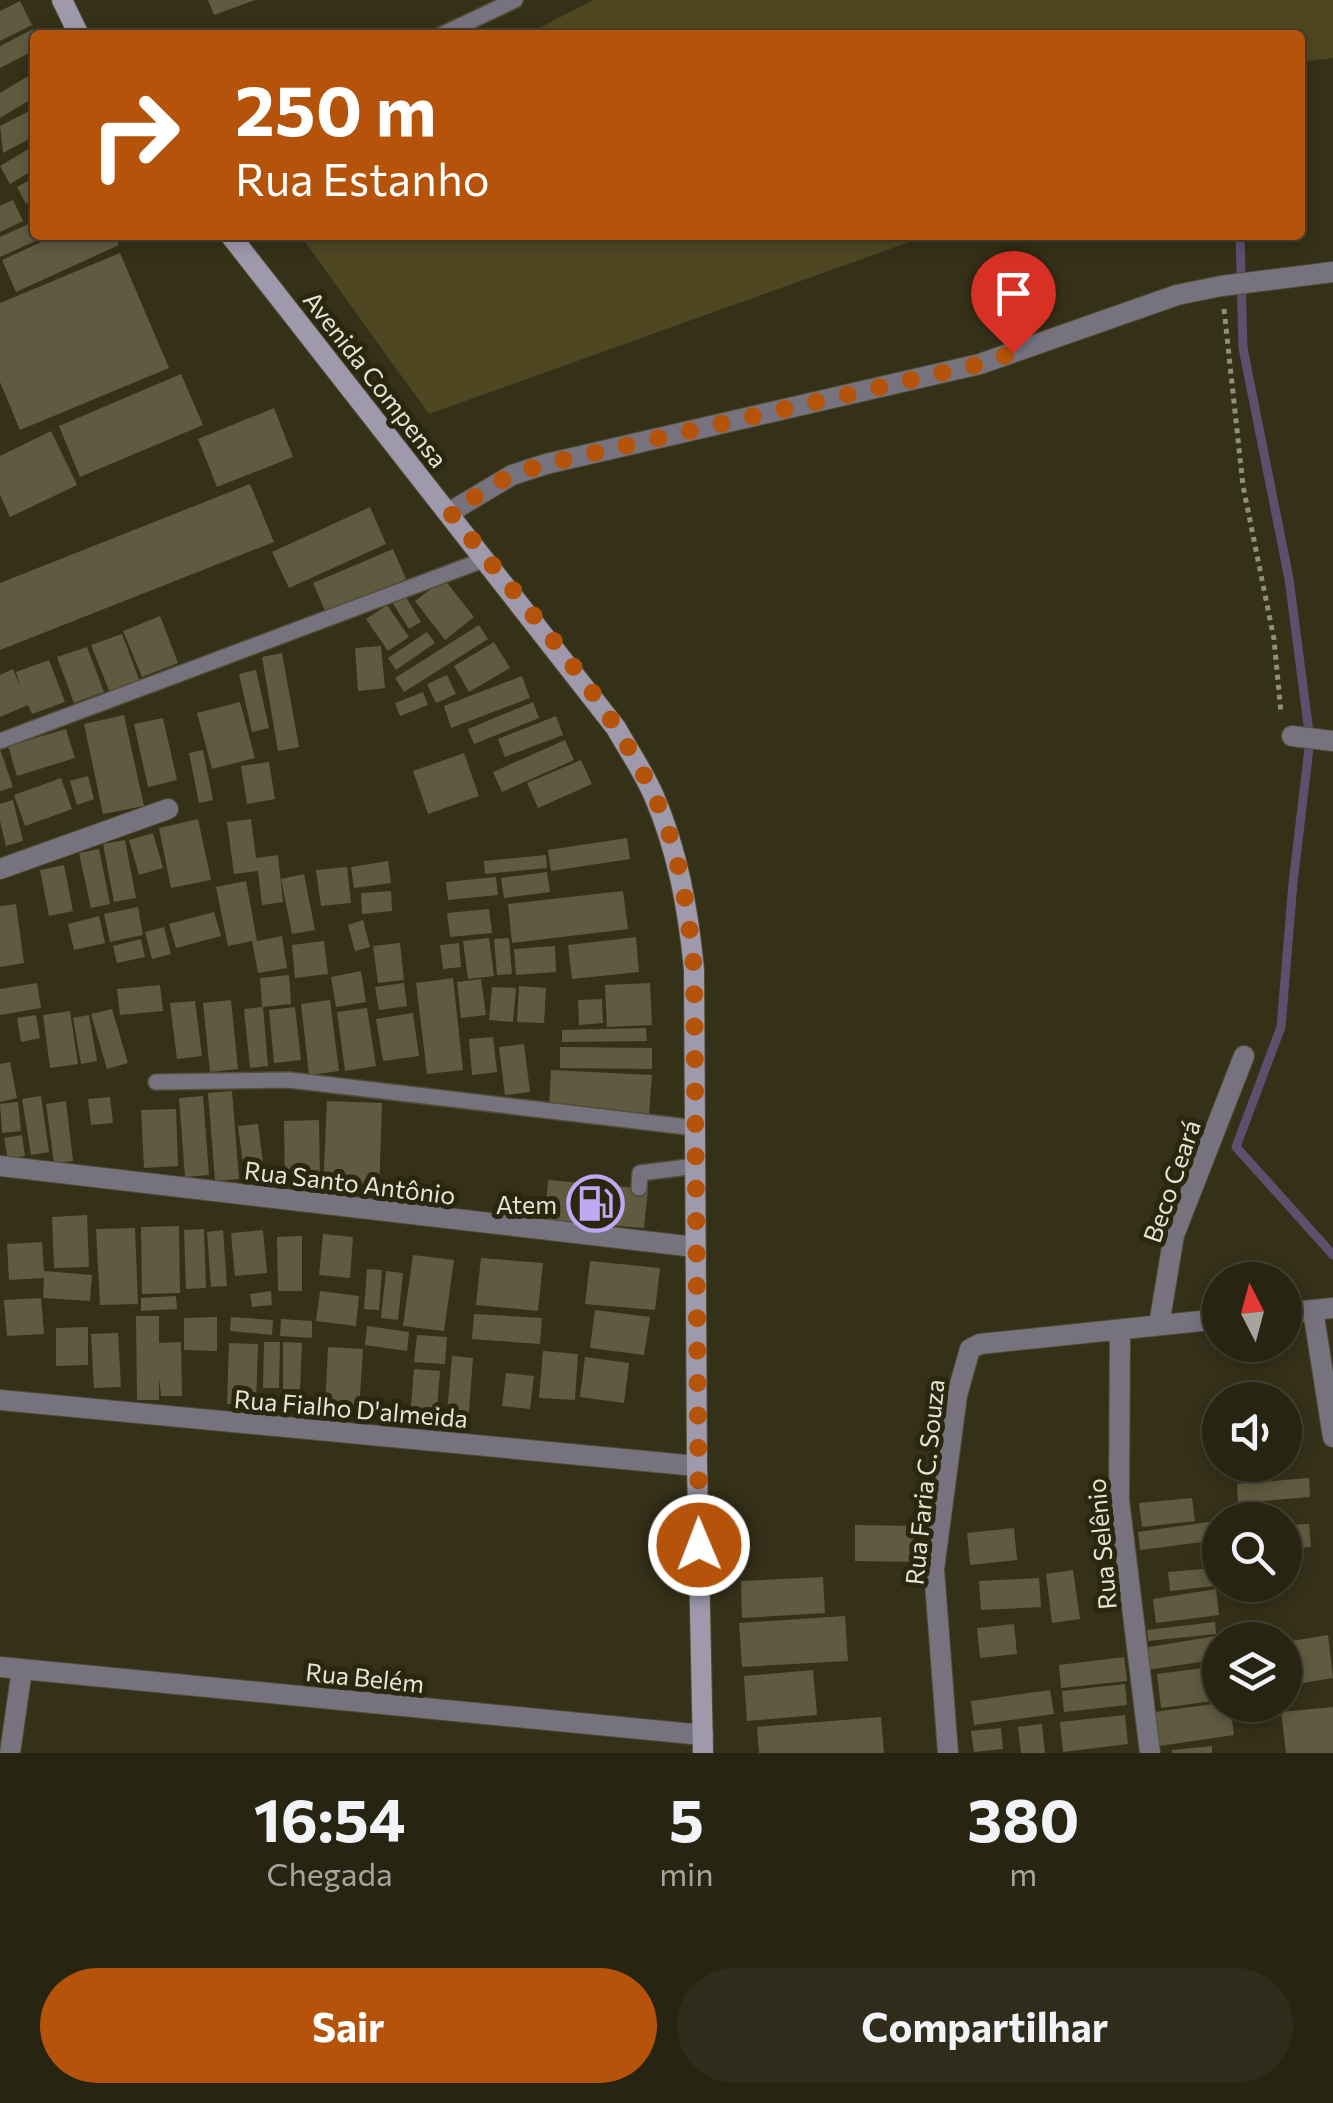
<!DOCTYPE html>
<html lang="pt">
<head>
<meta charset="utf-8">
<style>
	:root { --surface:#282412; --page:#302c1b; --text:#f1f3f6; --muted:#a5a49f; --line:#444132; --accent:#b45309 }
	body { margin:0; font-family:Commissioner,sans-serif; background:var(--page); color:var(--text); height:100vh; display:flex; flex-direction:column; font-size:38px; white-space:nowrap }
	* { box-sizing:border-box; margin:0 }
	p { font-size:32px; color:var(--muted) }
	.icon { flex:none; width:55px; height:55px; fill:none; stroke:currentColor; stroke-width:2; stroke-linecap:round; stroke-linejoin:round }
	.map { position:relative; height:1753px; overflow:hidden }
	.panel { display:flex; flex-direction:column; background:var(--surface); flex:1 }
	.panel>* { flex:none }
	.top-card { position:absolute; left:30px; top:30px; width:1275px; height:210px; border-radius:10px; box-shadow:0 5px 15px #0003,0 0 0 2px var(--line); background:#b45309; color:#fff; overflow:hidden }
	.needle { width:65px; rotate:354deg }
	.controls { position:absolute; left:1202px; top:1262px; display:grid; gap:20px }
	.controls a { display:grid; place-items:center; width:100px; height:100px; border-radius:50%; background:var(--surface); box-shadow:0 5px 15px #0003,0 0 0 2px var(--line); font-size:50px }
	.pin { position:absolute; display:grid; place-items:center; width:85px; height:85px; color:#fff; margin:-102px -42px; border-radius:50% 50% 50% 0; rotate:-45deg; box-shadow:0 0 10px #0007 }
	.pin .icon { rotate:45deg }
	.me { position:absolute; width:110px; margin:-55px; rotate:359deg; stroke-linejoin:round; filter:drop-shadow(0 0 8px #0008) }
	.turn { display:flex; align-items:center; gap:35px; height:210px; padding:0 40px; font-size:45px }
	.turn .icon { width:130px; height:130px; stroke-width:2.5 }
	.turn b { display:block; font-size:70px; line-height:85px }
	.eta { display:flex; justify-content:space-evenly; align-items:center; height:170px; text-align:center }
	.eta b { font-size:60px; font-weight:700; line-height:70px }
	.button { display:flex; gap:20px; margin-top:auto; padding:20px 40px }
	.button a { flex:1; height:115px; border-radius:60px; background:var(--accent); color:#fff; font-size:40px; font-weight:700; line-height:115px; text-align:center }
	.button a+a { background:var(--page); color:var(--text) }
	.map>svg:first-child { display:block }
	.green { fill:#4f4721 }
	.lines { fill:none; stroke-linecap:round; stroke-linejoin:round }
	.stream { stroke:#5d506d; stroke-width:9 }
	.building { fill:#605a41 }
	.lane-casing { stroke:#514d36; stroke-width:18 }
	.street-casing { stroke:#514d36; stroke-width:22 }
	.secondary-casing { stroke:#514d36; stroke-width:22 }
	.path { stroke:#918e7b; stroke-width:5; stroke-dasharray:5 5; stroke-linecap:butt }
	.lane { stroke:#76737f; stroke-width:15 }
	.street { stroke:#76737f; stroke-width:20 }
	.secondary { stroke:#9e9aab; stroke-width:20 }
	.route { stroke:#b45309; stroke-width:18; stroke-dasharray:0 32.4 }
	.labels { text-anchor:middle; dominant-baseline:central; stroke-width:10; stroke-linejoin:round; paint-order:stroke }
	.street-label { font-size:25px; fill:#e6e4d5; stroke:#2b260e }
	.poi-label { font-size:25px; fill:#e6e4d5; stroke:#2b260e; text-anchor:end }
</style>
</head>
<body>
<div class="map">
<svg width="1333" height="1753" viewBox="0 0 1333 1753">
	<rect width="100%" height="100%" fill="#353018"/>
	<path class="green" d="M 594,0 L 1333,0 L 1333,58 L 1300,62 L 1300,35 L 525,35 Z
		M 300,235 L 929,235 L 429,414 Z"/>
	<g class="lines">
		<path class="stream" d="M 1240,235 L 1243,348 L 1289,579 L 1310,740 L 1293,883 L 1281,1027 L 1236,1147 L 1333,1255"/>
	</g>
	<path class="building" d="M 208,0 L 255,0 L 214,15 Z
		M 20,1 L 32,25 L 0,41 L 0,11 Z
		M 33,29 L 36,35 L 35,50 L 0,68 L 0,46 Z
		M 35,72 L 35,97 L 0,118 L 0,93 Z
		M 35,108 L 35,136 L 3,153 L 0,126 Z
		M 35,145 L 35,169 L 10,184 L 0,166 Z
		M 35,177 L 35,199 L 26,204 L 17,187 Z
		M 13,200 L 23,221 L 0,232 L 0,206 Z
		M 35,221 L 35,235 L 42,238 L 0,257 L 0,237 Z
		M 57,235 L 114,235 L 119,245 L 16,292 L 2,260 Z
		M 120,253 L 169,368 L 20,430 L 0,382 L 0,303 Z
		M 181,374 L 203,425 L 80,477 L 59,426 Z
		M 274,408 L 293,457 L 217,487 L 198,439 Z
		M 51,431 L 77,485 L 10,517 L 0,495 L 0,456 Z
		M 250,484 L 274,542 L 0,650 L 0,583 Z
		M 370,507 L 386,544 L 289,588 L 272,552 Z
		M 393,549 L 406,579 L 326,613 L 313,583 Z
		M 444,579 L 474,617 L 445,640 L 415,601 Z
		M 404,594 L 421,622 L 409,629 L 392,602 Z
		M 387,605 L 409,637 L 388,651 L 366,619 Z
		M 160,616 L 178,663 L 142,677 L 123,631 Z
		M 479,625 L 488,639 L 404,692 L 395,678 Z
		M 427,632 L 435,643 L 396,670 L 388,658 Z
		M 122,634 L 140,682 L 110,693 L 91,645 Z
		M 494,642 L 510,668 L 469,692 L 454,666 Z
		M 381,646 L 385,688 L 358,691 L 355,648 Z
		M 87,647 L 104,692 L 74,703 L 57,657 Z
		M 282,653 L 299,747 L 278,751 L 262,657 Z
		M 49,660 L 65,702 L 32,714 L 28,705 L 0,717 L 0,675 L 13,669 L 20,686 L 16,672 Z
		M 256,670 L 269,728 L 252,732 L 239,674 Z
		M 447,675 L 456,694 L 436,703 L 427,684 Z
		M 522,676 L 530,698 L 451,728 L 444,706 Z
		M 423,692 L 428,705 L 400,716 L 395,703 Z
		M 240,702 L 255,758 L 212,769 L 197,713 Z
		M 533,702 L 539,718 L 474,744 L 468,729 Z
		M 124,715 L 144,806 L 103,814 L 84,724 Z
		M 556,716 L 563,735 L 505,757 L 498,739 Z
		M 163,718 L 177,780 L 148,787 L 134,724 Z
		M 66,729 L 75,758 L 17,776 L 8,746 Z
		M 565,740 L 574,760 L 502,792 L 493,772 Z
		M 0,749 L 13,787 L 0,791 Z
		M 203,750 L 213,800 L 199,803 L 189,753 Z
		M 464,753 L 479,796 L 428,814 L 413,771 Z
		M 581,760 L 592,784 L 538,808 L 527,783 Z
		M 269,762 L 275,799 L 247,804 L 241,766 Z
		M 88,776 L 94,799 L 77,805 L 70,781 Z
		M 61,778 L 72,809 L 25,826 L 14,795 Z
		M 13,800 L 23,841 L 6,846 L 0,821 L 0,804 Z
		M 198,819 L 211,880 L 171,888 L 159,828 Z
		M 251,819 L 256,858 L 278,855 L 283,902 L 262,905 L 258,871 L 234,874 L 227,822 Z
		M 153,833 L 163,868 L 139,875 L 129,840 Z
		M 627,838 L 630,859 L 551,871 L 548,850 Z
		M 125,840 L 136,898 L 114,902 L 103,844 Z
		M 99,849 L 110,904 L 91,908 L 79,853 Z
		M 546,855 L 547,868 L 485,874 L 484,861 Z
		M 388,861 L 391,883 L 354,888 L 351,867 Z
		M 64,865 L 73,911 L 49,916 L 40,870 Z
		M 347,867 L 351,903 L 321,906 L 316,870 Z
		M 547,872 L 550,892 L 504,898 L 501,878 Z
		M 304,874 L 315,930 L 292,934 L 281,879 Z
		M 496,877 L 498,895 L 448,900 L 446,882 Z
		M 246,881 L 257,941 L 282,936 L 287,968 L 258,973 L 252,941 L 228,946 L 216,887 Z
		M 391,891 L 392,911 L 362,914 L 361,893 Z
		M 623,891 L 628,929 L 512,943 L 508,904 Z
		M 16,904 L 24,963 L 0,967 L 0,906 Z
		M 138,907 L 143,935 L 110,942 L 104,914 Z
		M 489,909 L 492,933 L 450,937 L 447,913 Z
		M 214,912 L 221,936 L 176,948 L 169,924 Z
		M 99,916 L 105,943 L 74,950 L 68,924 Z
		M 363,920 L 370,947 L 355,951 L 348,925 Z
		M 164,927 L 171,954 L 152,959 L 145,932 Z
		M 636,937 L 639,972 L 572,979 L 568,945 Z
		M 489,938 L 494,976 L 468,979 L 463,941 Z
		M 509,938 L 512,974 L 497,975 L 494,939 Z
		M 141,939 L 145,957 L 117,963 L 113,946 Z
		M 324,941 L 328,974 L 295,978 L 292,945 Z
		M 400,943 L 404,980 L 378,983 L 373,946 Z
		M 459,943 L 461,967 L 443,969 L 440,945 Z
		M 555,946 L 556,972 L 516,975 L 514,949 Z
		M 361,971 L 366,1002 L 336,1007 L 331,977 Z
		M 289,975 L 291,1004 L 262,1007 L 260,978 Z
		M 453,978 L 463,1070 L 427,1074 L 416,983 Z
		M 481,979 L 486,1015 L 461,1018 L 457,982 Z
		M 37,983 L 41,1008 L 0,1015 L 0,989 Z
		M 404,983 L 407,1006 L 379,1010 L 375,987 Z
		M 650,983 L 652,1025 L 607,1027 L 605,985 Z
		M 160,985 L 163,1011 L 120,1015 L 117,989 Z
		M 519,986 L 546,988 L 544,1023 L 517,1022 Z
		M 492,987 L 516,988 L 513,1022 L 489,1020 Z
		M 602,999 L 603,1023 L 579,1025 L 578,1000 Z
		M 231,1000 L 238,1069 L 210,1072 L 203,1003 Z
		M 330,1000 L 339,1071 L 309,1075 L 301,1004 Z
		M 195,1001 L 202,1056 L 177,1059 L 170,1003 Z
		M 263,1007 L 268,1066 L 250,1068 L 244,1009 Z
		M 295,1007 L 301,1060 L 274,1063 L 269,1010 Z
		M 367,1008 L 376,1066 L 345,1071 L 337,1012 Z
		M 112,1009 L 128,1063 L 107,1069 L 91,1014 Z
		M 70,1011 L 78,1064 L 50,1068 L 43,1015 Z
		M 413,1013 L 419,1056 L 383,1061 L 376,1019 Z
		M 36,1015 L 40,1038 L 21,1042 L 17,1018 Z
		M 89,1015 L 97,1061 L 81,1064 L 73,1018 Z
		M 646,1028 L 647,1041 L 562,1042 L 562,1030 Z
		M 493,1037 L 497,1072 L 472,1075 L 469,1039 Z
		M 524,1044 L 530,1092 L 505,1095 L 499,1047 Z
		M 560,1047 L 652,1048 L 652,1069 L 560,1068 Z
		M 10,1062 L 17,1098 L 0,1102 L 0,1064 Z
		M 551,1070 L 652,1075 L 649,1115 L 549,1110 Z
		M 232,1091 L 239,1179 L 215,1181 L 208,1093 Z
		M 41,1096 L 49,1152 L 31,1155 L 22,1099 Z
		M 203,1096 L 209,1175 L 185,1177 L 179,1098 Z
		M 110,1097 L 113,1123 L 91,1125 L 88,1099 Z
		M 66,1101 L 73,1161 L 54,1163 L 46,1104 Z
		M 327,1101 L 382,1103 L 379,1192 L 323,1189 Z
		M 18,1102 L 21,1131 L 2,1133 L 0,1104 Z
		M 176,1109 L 178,1166 L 144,1168 L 141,1110 Z
		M 319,1120 L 320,1185 L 285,1186 L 284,1121 Z
		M 258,1124 L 265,1177 L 245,1179 L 238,1126 Z
		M 22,1135 L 25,1156 L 8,1159 L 4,1138 Z
		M 548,1180 L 648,1189 L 644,1228 L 545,1220 Z
		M 87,1215 L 89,1267 L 54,1268 L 52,1217 Z
		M 179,1226 L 180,1293 L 142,1294 L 141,1227 Z
		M 135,1228 L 138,1304 L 100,1305 L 96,1229 Z
		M 204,1229 L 206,1288 L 186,1289 L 184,1230 Z
		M 223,1230 L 227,1286 L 211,1287 L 207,1232 Z
		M 263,1230 L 267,1273 L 235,1276 L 231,1233 Z
		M 323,1234 L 353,1237 L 350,1278 L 319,1275 Z
		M 302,1236 L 302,1291 L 278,1291 L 277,1237 Z
		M 42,1242 L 44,1271 L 92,1275 L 90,1301 L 43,1298 L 44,1278 L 9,1280 L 7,1244 Z
		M 413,1255 L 454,1260 L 444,1331 L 403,1326 Z
		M 481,1258 L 543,1263 L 538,1311 L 476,1305 Z
		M 590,1261 L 660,1268 L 655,1310 L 585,1304 Z
		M 367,1269 L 382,1270 L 379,1310 L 364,1309 Z
		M 386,1271 L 403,1273 L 398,1320 L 381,1318 Z
		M 271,1291 L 272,1305 L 252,1307 L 250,1294 Z
		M 320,1291 L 359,1296 L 356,1326 L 316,1321 Z
		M 176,1296 L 177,1309 L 141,1311 L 141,1298 Z
		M 41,1298 L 44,1334 L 7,1336 L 4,1300 Z
		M 595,1310 L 650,1317 L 644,1355 L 590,1348 Z
		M 474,1314 L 542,1318 L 540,1344 L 472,1339 Z
		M 136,1316 L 159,1316 L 159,1343 L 181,1342 L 182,1396 L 161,1396 L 159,1377 L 159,1400 L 137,1400 Z
		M 217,1317 L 217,1351 L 184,1350 L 184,1318 Z
		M 231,1317 L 273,1320 L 272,1335 L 230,1331 Z
		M 281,1319 L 312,1321 L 312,1338 L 280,1336 Z
		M 367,1326 L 409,1332 L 407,1351 L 365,1345 Z
		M 88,1327 L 88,1365 L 56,1366 L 56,1328 Z
		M 118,1333 L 121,1387 L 94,1388 L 91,1334 Z
		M 417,1335 L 447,1337 L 445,1364 L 414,1362 Z
		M 264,1342 L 280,1342 L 279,1388 L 263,1388 Z
		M 283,1342 L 302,1343 L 300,1389 L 283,1389 Z
		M 229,1343 L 258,1344 L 256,1405 L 227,1404 Z
		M 328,1347 L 363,1349 L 359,1410 L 325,1408 Z
		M 543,1351 L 578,1354 L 575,1400 L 539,1398 Z
		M 452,1356 L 473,1358 L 468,1425 L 446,1424 Z
		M 585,1357 L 629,1363 L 624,1403 L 580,1397 Z
		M 414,1369 L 440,1371 L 436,1421 L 410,1419 Z
		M 506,1373 L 534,1376 L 530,1409 L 502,1406 Z
		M 1309,1478 L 1310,1497 L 1238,1503 L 1237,1484 Z
		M 1192,1498 L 1195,1521 L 1142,1527 L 1139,1503 Z
		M 1216,1521 L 1218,1540 L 1140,1550 L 1138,1532 Z
		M 1309,1524 L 1311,1547 L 1285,1549 L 1285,1525 Z
		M 855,1525 L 918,1526 L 918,1562 L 855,1561 Z
		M 1014,1528 L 1017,1560 L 970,1565 L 967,1533 Z
		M 1213,1568 L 1215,1586 L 1170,1591 L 1168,1572 Z
		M 1073,1570 L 1080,1619 L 1052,1623 L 1046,1574 Z
		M 823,1577 L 825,1613 L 742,1618 L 741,1581 Z
		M 1039,1578 L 1041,1607 L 981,1610 L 979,1581 Z
		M 1216,1589 L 1219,1615 L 1156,1623 L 1153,1599 Z
		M 845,1616 L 848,1661 L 742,1667 L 739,1623 Z
		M 1215,1622 L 1216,1634 L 1148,1641 L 1147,1630 Z
		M 1014,1624 L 1017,1654 L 980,1658 L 977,1628 Z
		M 1222,1635 L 1220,1659 L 1147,1670 L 1143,1648 Z
		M 1328,1635 L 1333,1678 L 1285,1686 L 1285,1642 Z
		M 1124,1657 L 1127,1681 L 1061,1688 L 1059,1665 Z
		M 1220,1666 L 1220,1700 L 1161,1708 L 1157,1674 Z
		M 813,1670 L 817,1715 L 747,1721 L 744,1676 Z
		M 1125,1684 L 1127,1705 L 1064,1712 L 1062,1691 Z
		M 1050,1690 L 1054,1714 L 974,1725 L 971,1701 Z
		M 1220,1703 L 1230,1705 L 1234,1735 L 1159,1746 L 1155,1712 Z
		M 1333,1707 L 1333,1753 L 1286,1753 L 1281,1712 Z
		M 1125,1715 L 1128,1744 L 1063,1752 L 1060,1722 Z
		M 881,1717 L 884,1753 L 759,1753 L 757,1727 Z
		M 1042,1724 L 1045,1753 L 1021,1753 L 1018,1727 Z
		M 1001,1728 L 1003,1749 L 974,1752 L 971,1731 Z
		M 1212,1746 L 1212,1753 L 1172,1753 L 1172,1750 Z"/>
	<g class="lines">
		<defs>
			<path id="lane" d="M 441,35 L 515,0
				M 0,741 L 486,559
				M 156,1082 L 289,1080 L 696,1128
				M 639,1188 L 640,1173 L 696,1166"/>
			<path id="street" d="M 450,512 L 512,475 L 546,464 L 980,364 L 1177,295 L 1221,286 L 1333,272
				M 1292,736 L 1333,741
				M 0,869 L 168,809
				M 0,1166 L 695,1247
				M 1313,1310 L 1333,1437
				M 1285,1313 L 1333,1308
				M 1159,1325 L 1174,1235 L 1244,1056
				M 1120,1330 L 1119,1500 L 1150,1753
				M 0,1400 L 697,1466
				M 0,1667 L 703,1735
				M 10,1753 L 22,1669
				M 948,1753 L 934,1569 L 957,1395 L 970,1349 L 980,1344 L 1220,1319"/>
			<path id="secondary" d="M 62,0 L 79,35
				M 230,235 L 616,728 C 629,751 644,773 654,796 C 678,852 688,909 694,969 L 697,1466 L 703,1753"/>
		</defs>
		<use href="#lane" class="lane-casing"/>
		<use href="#street" class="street-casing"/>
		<use href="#secondary" class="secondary-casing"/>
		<path class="path" d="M 1224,309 L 1243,486 L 1274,639 L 1281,713"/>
		<use href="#lane" class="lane"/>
		<use href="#street" class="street"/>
		<use href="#secondary" class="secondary"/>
	</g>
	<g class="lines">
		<path class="route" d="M 699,1545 L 694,969 C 688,908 679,846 652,791 C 602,689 520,602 450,512 L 512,474 L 546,464 L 980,364 L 1013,353"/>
	</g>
	<defs>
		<symbol id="fuel-ring" viewBox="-11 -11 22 22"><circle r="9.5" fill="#2b260e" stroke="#bea9f4" stroke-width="1.5"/><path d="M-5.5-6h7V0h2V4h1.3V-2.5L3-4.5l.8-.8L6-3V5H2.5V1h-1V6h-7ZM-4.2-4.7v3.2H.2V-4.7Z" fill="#bea9f4"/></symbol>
	</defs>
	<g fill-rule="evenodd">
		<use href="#fuel-ring" x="564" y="1172" width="63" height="63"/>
	</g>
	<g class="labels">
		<g class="street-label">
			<text transform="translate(376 379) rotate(52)">Avenida Compensa</text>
			<text transform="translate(1171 1181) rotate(-71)">Beco Ceará</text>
			<text transform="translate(350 1182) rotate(7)">Rua Santo Antônio</text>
			<text transform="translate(351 1408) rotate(5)">Rua Fialho D'almeida</text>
			<text transform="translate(924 1482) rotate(-84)">Rua Faria C. Souza</text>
			<text transform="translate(1101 1544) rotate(-95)">Rua Selênio</text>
			<text transform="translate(365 1677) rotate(6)">Rua Belém</text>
		</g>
		<g class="poi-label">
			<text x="557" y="1204">Atem</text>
		</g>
	</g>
</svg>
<div class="controls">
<a><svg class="needle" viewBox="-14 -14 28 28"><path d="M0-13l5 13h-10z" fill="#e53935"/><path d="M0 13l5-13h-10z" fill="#a5a49f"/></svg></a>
<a><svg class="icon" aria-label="sound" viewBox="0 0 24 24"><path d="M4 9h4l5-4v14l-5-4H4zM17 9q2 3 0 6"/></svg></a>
<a><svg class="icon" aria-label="search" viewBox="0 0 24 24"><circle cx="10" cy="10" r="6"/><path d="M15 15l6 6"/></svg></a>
<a><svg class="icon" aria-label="layers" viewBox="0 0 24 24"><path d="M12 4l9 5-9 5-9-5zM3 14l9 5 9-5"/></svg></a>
</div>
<div class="pin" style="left:1013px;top:353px;background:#d93025"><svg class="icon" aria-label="arrive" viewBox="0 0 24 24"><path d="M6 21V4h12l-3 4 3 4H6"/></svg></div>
<svg class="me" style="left:699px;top:1545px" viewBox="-20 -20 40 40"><circle r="17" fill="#b45309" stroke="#fff" stroke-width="3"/><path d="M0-11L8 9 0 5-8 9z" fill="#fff"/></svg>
<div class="top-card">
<div class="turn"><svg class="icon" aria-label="right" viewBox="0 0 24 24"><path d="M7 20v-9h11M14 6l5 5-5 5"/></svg><div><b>250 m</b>Rua Estanho</div></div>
</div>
</div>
<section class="panel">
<div class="eta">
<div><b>16:54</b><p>Chegada</p></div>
<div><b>5</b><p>min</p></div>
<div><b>380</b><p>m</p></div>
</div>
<div class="button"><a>Sair</a><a>Compartilhar</a></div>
</section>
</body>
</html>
